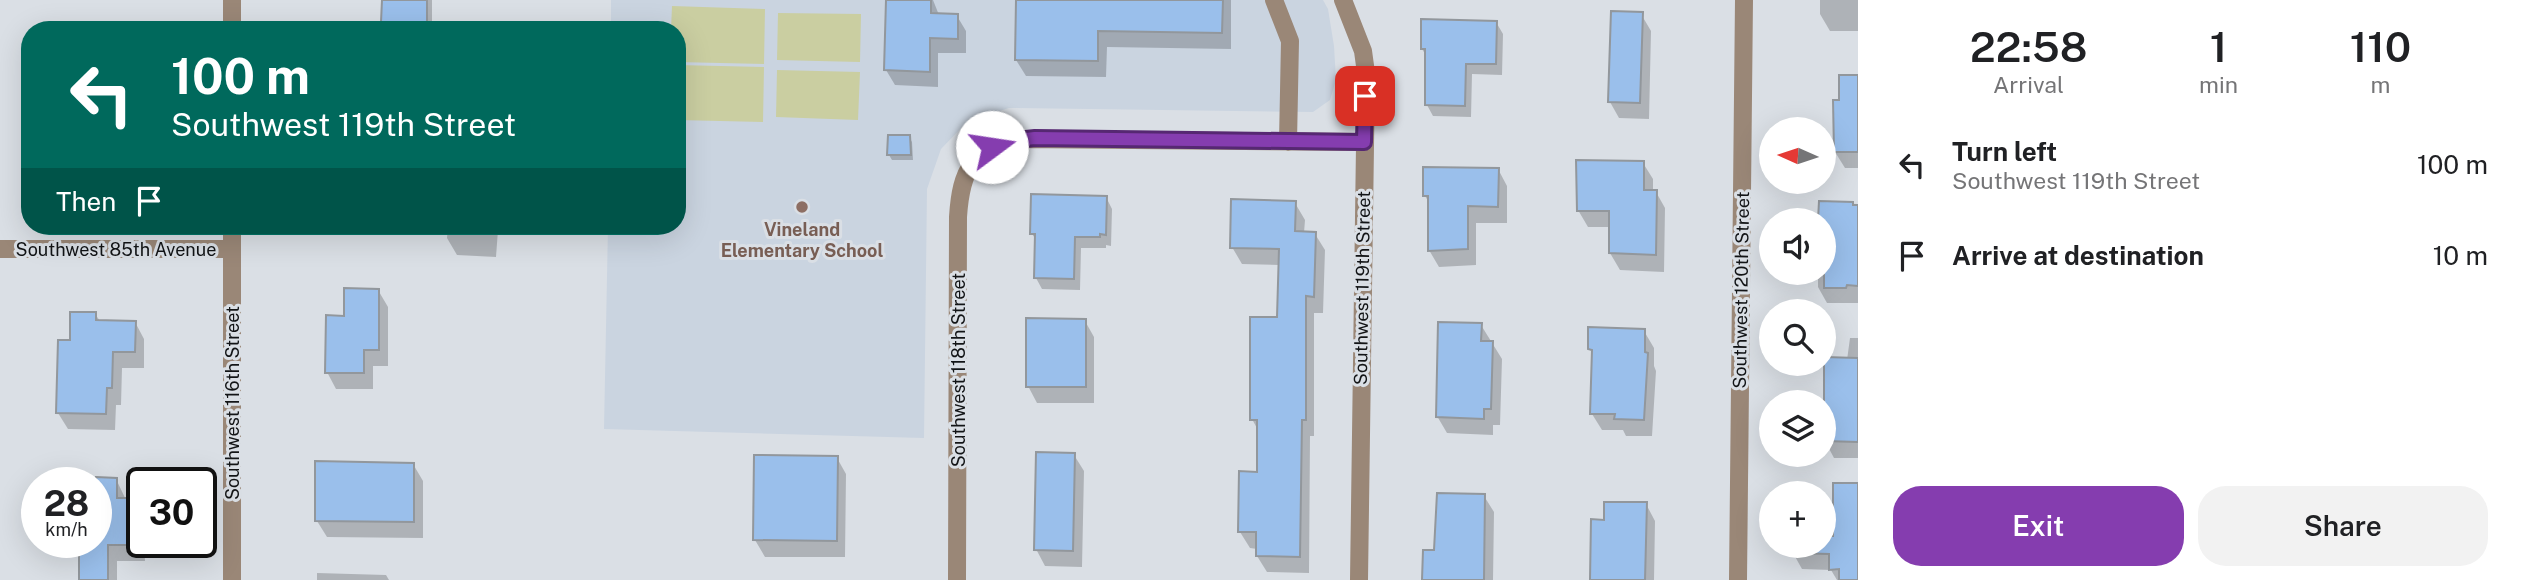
<!DOCTYPE html>
<html lang="en">
<head>
<meta charset="utf-8">
<style>
	:root { --surface:#fff; --page:#f2f2f2; --text:#202124; --muted:#757577; --accent:#853daf }
	body { margin:0; font-family:"Public Sans",sans-serif; background:var(--page); color:var(--text); height:100vh; display:flex; flex-direction:column; font-size:26px; white-space:nowrap }
	* { box-sizing:border-box; margin:0 }
	p { font-size:23px; color:var(--muted) }
	.icon { flex:none; width:38px; height:38px; fill:none; stroke:currentColor; stroke-width:2; stroke-linecap:round; stroke-linejoin:round }
	.map { position:relative; flex:1; overflow:hidden }
	.details { display:flex; flex-direction:column; background:var(--surface); width:665px }
	.details>* { flex:none }
	.guide { position:absolute; left:21px; top:21px; width:665px; height:214px; border-radius:28px; box-shadow:0 7px 28px #0002; background:#00695c; color:#fff; overflow:hidden }
	.needle { width:46px; rotate:273deg }
	.tools { position:absolute; left:1759px; top:117px; display:grid; gap:14px }
	.tools a { display:grid; place-items:center; width:77px; height:77px; border-radius:50%; background:var(--surface); box-shadow:0 7px 28px #0002; font-size:35px }
	.speed { position:absolute; left:21px; top:467px; display:flex; gap:14px; font-size:35px; font-weight:700; text-align:center }
	.speed>* { display:grid; place-content:center; width:91px; height:91px; border-radius:50%; background:var(--surface); box-shadow:0 7px 28px #0002; line-height:1 }
	.speed small { font-size:18px; font-weight:400 }
	.speed .limit { border:4px solid #111; border-radius:10px; background:#fff; color:#111 }
	.pin { position:absolute; display:grid; place-items:center; width:60px; height:60px; color:#fff; margin:-30px; border-radius:14px; box-shadow:0 4px 10px #0006 }
	.me { position:absolute; width:77px; margin:-38px; rotate:76deg; stroke-linejoin:round; filter:drop-shadow(0 0 5px #0008) }
	.turn { display:flex; align-items:center; gap:24px; height:147px; padding:0 35px; font-size:32px }
	.turn .icon { width:91px; height:91px; stroke-width:2.5 }
	.turn b { display:block; font-size:49px; line-height:60px }
	.then { display:flex; align-items:center; height:66px; padding:0 35px; background:#0003; gap:14px; font-size:26px }
	.eta { display:flex; justify-content:space-evenly; align-items:center; height:119px; text-align:center }
	.eta b { font-size:42px; font-weight:600; line-height:49px }
	.action { display:flex; gap:14px; margin-top:auto; padding:14px 35px }
	.action a { flex:1; height:80px; border-radius:28px; background:var(--accent); color:#fff; font-size:28px; font-weight:600; line-height:80px; text-align:center }
	.action a+a { background:var(--page); color:var(--text) }
	ul { padding:0; list-style:none }
	li { display:flex; align-items:center; gap:21px; height:91px; padding:0 35px }
	li div { flex:1 }
	li b { display:block; font-size:26px }
	li em { font-style:normal }
	main { display:flex; flex:1; min-height:0 }
	.map>svg:first-child { display:block }
	.built { fill:#cad4e0 }
	.green { fill:#cacea1 }
	.shadow { fill:#0003 }
	.building { fill:#9abfeb; stroke:#92979c; stroke-width:2 }
	.lines { fill:none; stroke-linecap:round; stroke-linejoin:round }
	.minor { stroke:#9a8777; stroke-width:18 }
	.route-casing { stroke:#562872; stroke-width:18 }
	.route { stroke:#853daf; stroke-width:12 }
	.education-dot { fill:#8d6e63; stroke:#dadfe5; stroke-width:2.5 }
	.labels { text-anchor:middle; dominant-baseline:central; stroke-width:6; stroke-linejoin:round; paint-order:stroke }
	.education-label { font-size:18px; font-weight:bold; fill:#785e54; stroke:#dadfe5 }
	.street-label { font-size:18px; fill:#121416; stroke:#dadfe5 }
</style>
</head>
<body>
<main>
<div class="map">
<svg width="1858" height="580" viewBox="0 0 1858 580">
	<rect width="100%" height="100%" fill="#dadfe5"/>
	<path class="built" d="M 611,0 L 1323,0 L 1328,9 L 1334,46 L 1336,80 L 1330,100 L 1313,112 L 1009,108 L 968,121 L 941,149 L 927,189 L 924,438 L 604,429 L 608,226 L 677,226 L 677,30 L 611,30 Z"/>
	<path class="green" d="M 672,6 L 765,9 L 764,64 L 677,62 L 677,30 L 671,30 Z
		M 778,13 L 861,14 L 860,62 L 777,60 Z
		M 677,65 L 764,67 L 763,122 L 677,120 Z
		M 777,70 L 860,72 L 858,120 L 776,117 Z"/>
	<path class="shadow" d="M 384,0 L 432,0 L 432,30 L 387,30 L 383,21 Z
		M 887,0 L 933,0 L 939,15 L 957,16 L 966,31 L 966,53 L 938,53 L 938,87 L 895,85 L 886,70 Z
		M 1017,0 L 1231,0 L 1231,49 L 1107,47 L 1106,77 L 1026,76 L 1016,60 Z
		M 1820,0 L 1858,0 L 1858,31 L 1830,31 L 1820,14 Z
		M 1641,14 L 1651,31 L 1649,119 L 1619,118 L 1610,102 Z
		M 1496,22 L 1503,34 L 1502,75 L 1472,74 L 1471,117 L 1433,116 L 1427,105 L 1427,57 L 1422,49 Z
		M 1858,77 L 1858,168 L 1845,168 L 1835,152 L 1840,102 Z
		M 909,137 L 912,142 L 913,160 L 892,160 L 889,155 Z
		M 1643,163 L 1653,179 L 1653,191 L 1656,192 L 1665,208 L 1664,272 L 1620,270 L 1610,253 L 1611,227 L 1588,227 L 1578,210 Z
		M 1498,169 L 1507,186 L 1507,223 L 1476,223 L 1476,265 L 1439,267 L 1429,250 L 1430,204 L 1425,196 Z
		M 1106,197 L 1112,209 L 1111,246 L 1106,245 L 1106,248 L 1081,248 L 1080,290 L 1042,289 L 1036,278 L 1037,241 L 1032,234 Z
		M 1295,203 L 1305,220 L 1304,233 L 1315,234 L 1325,250 L 1323,313 L 1314,313 L 1314,436 L 1310,436 L 1309,573 L 1267,572 L 1257,556 L 1257,549 L 1250,548 L 1240,532 L 1259,473 L 1259,432 L 1252,419 L 1279,318 L 1281,265 L 1242,264 L 1232,247 Z
		M 1821,203 L 1858,204 L 1858,303 L 1827,303 L 1818,287 L 1818,273 L 1824,273 L 1824,220 L 1820,220 Z
		M 448,226 L 495,226 L 498,230 L 496,257 L 457,255 L 447,238 Z
		M 378,290 L 388,307 L 388,366 L 373,366 L 373,389 L 336,389 L 327,372 L 346,317 Z
		M 95,314 L 100,321 L 135,322 L 144,339 L 144,368 L 122,368 L 121,405 L 116,405 L 115,430 L 68,429 L 58,413 Z
		M 1085,321 L 1094,337 L 1094,403 L 1037,403 L 1028,386 Z
		M 1481,325 L 1502,359 L 1500,425 L 1493,425 L 1493,435 L 1447,433 L 1437,416 Z
		M 1644,331 L 1654,348 L 1654,366 L 1656,371 L 1652,436 L 1626,436 L 1623,430 L 1602,430 L 1592,414 L 1593,356 L 1590,349 Z
		M 1850,338 L 1858,338 L 1858,458 L 1834,458 L 1825,441 L 1847,360 Z
		M 1074,455 L 1084,471 L 1082,567 L 1045,566 L 1036,549 Z
		M 837,458 L 846,474 L 845,557 L 765,557 L 755,540 Z
		M 413,464 L 423,481 L 423,538 L 327,537 L 317,521 Z
		M 83,479 L 116,479 L 126,500 L 136,500 L 142,510 L 145,561 L 117,561 L 117,580 L 81,580 L 96,542 L 96,483 L 82,483 Z
		M 1858,484 L 1858,580 L 1837,580 L 1831,570 L 1802,569 L 1793,553 L 1793,546 L 1824,546 L 1824,537 L 1835,538 Z
		M 1484,496 L 1494,512 L 1493,580 L 1424,580 L 1436,552 Z
		M 1646,504 L 1655,521 L 1654,580 L 1591,580 L 1606,521 Z
		M 317,573 L 386,575 L 389,580 L 317,580 Z"/>
	<path class="building" d="M 382,0 L 427,0 L 427,24 L 381,22 Z
		M 886,0 L 931,0 L 931,13 L 958,14 L 958,39 L 930,38 L 930,72 L 884,70 Z
		M 1016,0 L 1223,0 L 1222,33 L 1098,31 L 1098,61 L 1015,60 Z
		M 1611,11 L 1643,12 L 1640,103 L 1608,102 Z
		M 1421,19 L 1497,21 L 1496,64 L 1466,64 L 1465,106 L 1425,105 L 1425,49 L 1421,49 Z
		M 1839,75 L 1858,75 L 1858,152 L 1834,152 L 1833,100 L 1839,100 Z
		M 888,135 L 910,135 L 911,155 L 887,155 Z
		M 1576,160 L 1644,161 L 1644,190 L 1657,190 L 1656,255 L 1609,253 L 1609,211 L 1577,211 Z
		M 1423,167 L 1499,168 L 1498,207 L 1468,206 L 1468,249 L 1428,251 L 1428,196 L 1423,196 Z
		M 1031,194 L 1107,196 L 1106,235 L 1100,234 L 1100,237 L 1075,237 L 1074,279 L 1034,278 L 1035,234 L 1030,234 Z
		M 1231,199 L 1296,201 L 1295,231 L 1316,232 L 1314,297 L 1306,296 L 1306,420 L 1302,420 L 1300,557 L 1256,556 L 1256,532 L 1238,532 L 1239,471 L 1257,472 L 1257,420 L 1250,420 L 1250,317 L 1277,317 L 1279,249 L 1230,248 Z
		M 1819,201 L 1853,202 L 1853,205 L 1858,205 L 1858,286 L 1847,285 L 1846,288 L 1824,288 L 1824,220 L 1818,220 Z
		M 344,288 L 379,289 L 379,350 L 364,350 L 364,373 L 325,373 L 326,315 L 344,316 Z
		M 70,312 L 96,312 L 96,320 L 136,321 L 135,352 L 113,352 L 112,388 L 107,388 L 106,414 L 56,413 L 58,340 L 70,340 Z
		M 1026,318 L 1086,319 L 1086,387 L 1026,387 Z
		M 1438,322 L 1482,323 L 1481,341 L 1493,341 L 1491,409 L 1484,409 L 1484,419 L 1436,417 Z
		M 1588,327 L 1645,329 L 1645,352 L 1648,353 L 1644,420 L 1614,419 L 1615,414 L 1590,414 L 1592,350 L 1588,349 Z
		M 1824,357 L 1858,358 L 1858,442 L 1824,441 Z
		M 1036,452 L 1075,453 L 1073,551 L 1034,550 Z
		M 754,455 L 838,456 L 837,541 L 753,540 Z
		M 315,461 L 414,463 L 414,522 L 315,521 Z
		M 96,477 L 117,478 L 117,498 L 137,498 L 136,545 L 108,545 L 108,580 L 79,580 L 79,542 L 96,542 Z
		M 1833,483 L 1858,483 L 1858,580 L 1839,580 L 1839,569 L 1829,570 L 1829,554 L 1791,553 L 1791,546 L 1824,546 L 1824,536 L 1833,536 Z
		M 1437,493 L 1485,494 L 1484,580 L 1422,580 L 1423,550 L 1434,550 Z
		M 1604,502 L 1647,502 L 1645,580 L 1590,580 L 1591,519 L 1604,520 Z"/>
	<g class="lines">
		<path class="minor" d="M 1274,0 L 1290,41 L 1288,142
			M 1343,0 L 1363,51 L 1366,73 L 1359,580
			M 232,30 L 232,0
			M 0,249 L 232,249
			M 232,580 L 232,226
			M 957,580 L 958,217 C 961,170 972,148 1021,139 L 1364,142
			M 1738,580 L 1744,0"/>
	</g>
	<g class="lines">
		<defs>
			<path id="route" d="M 992,147 L 1007,141 L 1035,138 L 1364,142 L 1365,96"/>
		</defs>
		<use href="#route" class="route-casing"/>
		<use href="#route" class="route"/>
	</g>
	<circle class="education-dot" cx="802" cy="207" r="7"/>
	<g class="labels">
		<g class="education-label">
			<text x="802" y="229">Vineland<tspan x="802" dy="21">Elementary School</tspan></text>
		</g>
		<g class="street-label">
			<text x="116" y="249">Southwest 85th Avenue</text>
			<text transform="translate(1362 288) rotate(-89)">Southwest 119th Street</text>
			<text transform="translate(1741 290) rotate(-89)">Southwest 120th Street</text>
			<text transform="translate(958 370) rotate(-90)">Southwest 118th Street</text>
			<text transform="translate(232 403) rotate(-90)">Southwest 116th Street</text>
		</g>
	</g>
</svg>
<div class="tools">
<a><svg class="needle" viewBox="-14 -14 28 28"><path d="M0-13l5 13h-10z" fill="#e53935"/><path d="M0 13l5-13h-10z" fill="#757577"/></svg></a>
<a><svg class="icon" aria-label="sound" viewBox="0 0 24 24"><path d="M4 9h4l5-4v14l-5-4H4zM17 9q2 3 0 6"/></svg></a>
<a><svg class="icon" aria-label="search" viewBox="0 0 24 24"><circle cx="10" cy="10" r="6"/><path d="M15 15l6 6"/></svg></a>
<a><svg class="icon" aria-label="layers" viewBox="0 0 24 24"><path d="M12 4l9 5-9 5-9-5zM3 14l9 5 9-5"/></svg></a>
<a>+</a>
</div>
<div class="speed"><div>28<small>km/h</small></div><div class="limit">30</div></div>
<div class="pin" style="left:1365px;top:96px;background:#d93025"><svg class="icon" aria-label="arrive" viewBox="0 0 24 24"><path d="M6 21V4h12l-3 4 3 4H6"/></svg></div>
<svg class="me" style="left:992px;top:147px" viewBox="-20 -20 40 40"><circle r="19" fill="#fff"/><path d="M0-13L10 11 0 6-10 11z" fill="#853daf"/></svg>
<div class="guide">
<div class="turn"><svg class="icon" aria-label="left" viewBox="0 0 24 24"><path d="M17 20v-9H6M10 6l-5 5 5 5"/></svg><div><b>100 m</b>Southwest 119th Street</div></div>
<div class="then">Then<svg class="icon" aria-label="arrive" viewBox="0 0 24 24"><path d="M6 21V4h12l-3 4 3 4H6"/></svg></div>
</div>
</div>
<section class="details">
<div class="eta">
<div><b>22:58</b><p>Arrival</p></div>
<div><b>1</b><p>min</p></div>
<div><b>110</b><p>m</p></div>
</div>
<ul>
<li><svg class="icon" aria-label="left" viewBox="0 0 24 24"><path d="M17 20v-9H6M10 6l-5 5 5 5"/></svg><div><b>Turn left</b><p>Southwest 119th Street</p></div><em>100 m</em></li>
<li><svg class="icon" aria-label="arrive" viewBox="0 0 24 24"><path d="M6 21V4h12l-3 4 3 4H6"/></svg><div><b>Arrive at destination</b></div><em>10 m</em></li>
</ul>
<div class="action"><a>Exit</a><a>Share</a></div>
</section>
</main>
</body>
</html>
